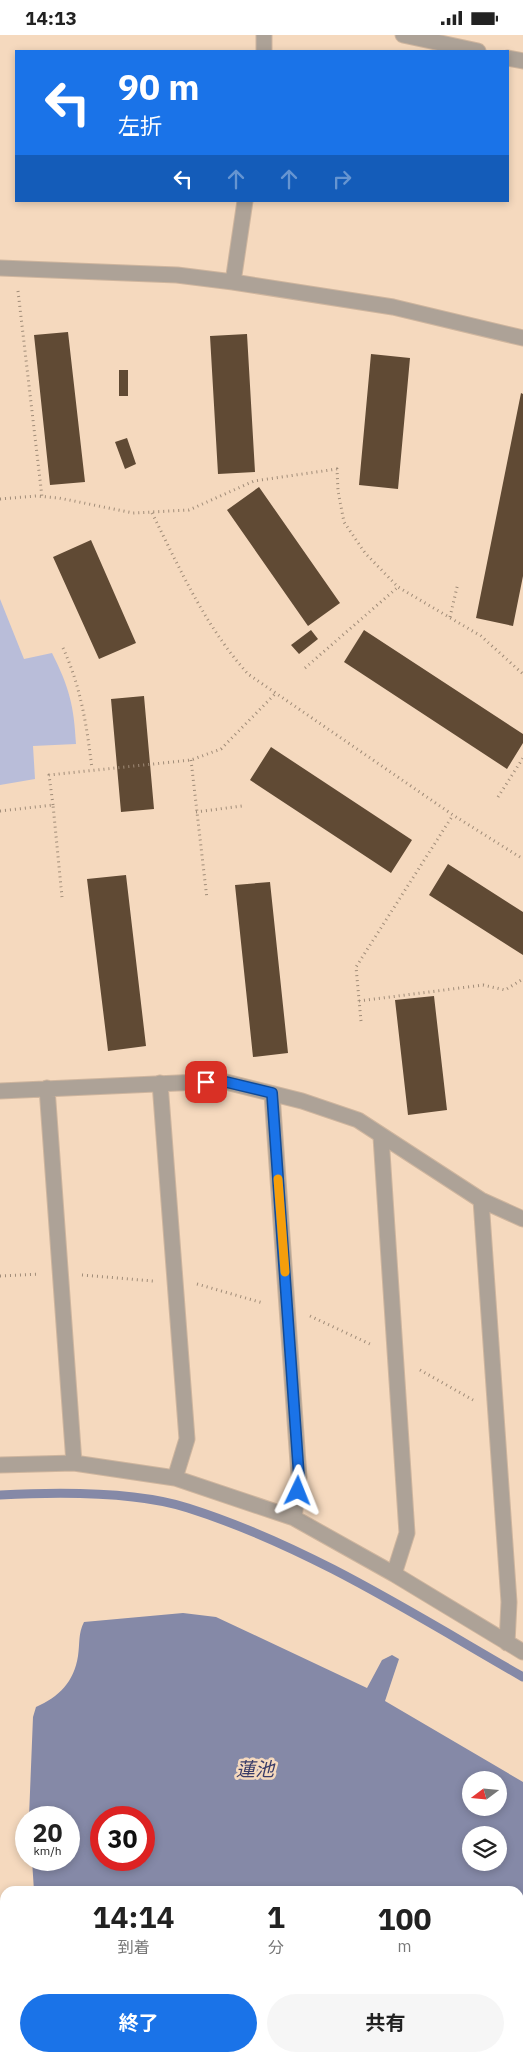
<!DOCTYPE html>
<html lang="ja">
<head>
<meta charset="utf-8">
<style>
	:root { --surface:#fff; --page:#f6f6f6; --text:#222; --muted:#767676; --accent:#1a73e8 }
	body { margin:0; font-family:"IBM Plex Sans","Noto Sans JP",sans-serif; background:var(--page); color:var(--text); height:100vh; display:flex; flex-direction:column; font-size:19px; white-space:nowrap }
	* { box-sizing:border-box; margin:0 }
	p { font-size:16px; color:var(--muted) }
	.icon { flex:none; width:28px; height:28px; fill:none; stroke:currentColor; stroke-width:2; stroke-linecap:round; stroke-linejoin:round }
	.map { position:relative; flex:1; overflow:hidden }
	.sheet { position:absolute; left:0px; top:1851px; width:524px; height:176px; display:flex; flex-direction:column; background:var(--surface); border-radius:15px 15px 0 0; box-shadow:0 2px 8px #0003 }
	.sheet>* { flex:none }
	.hud { position:absolute; left:15px; top:15px; width:494px; height:152px; border-radius:0px; box-shadow:0 2px 8px #0003; background:#1a73e8; color:#fff; overflow:hidden }
	.needle { width:32px; rotate:254deg }
	.buttons { position:absolute; left:462px; top:1736px; display:grid; gap:10px }
	.buttons a { display:grid; place-items:center; width:45px; height:45px; border-radius:50%; background:var(--surface); box-shadow:0 2px 8px #0003; font-size:25px }
	.speed { position:absolute; left:15px; top:1771px; display:flex; gap:10px; font-size:25px; font-weight:700; text-align:center }
	.speed>* { display:grid; place-content:center; width:65px; height:65px; border-radius:50%; background:var(--surface); box-shadow:0 2px 8px #0003; line-height:1 }
	.speed small { font-size:12px; font-weight:400 }
	.speed .limit { border:8px solid #d22; background:#fff; color:#111 }
	.pin { position:absolute; display:grid; place-items:center; width:42px; height:42px; color:#fff; margin:-21px; border-radius:10px; box-shadow:0 2px 8px #0006 }
	.me { position:absolute; width:55px; margin:-28px; rotate:2deg; stroke-linejoin:round; filter:drop-shadow(0 0 4px #0008) }
	.turn { display:flex; align-items:center; gap:18px; height:105px; padding:0 20px; font-size:22px }
	.turn .icon { width:65px; height:65px; stroke-width:2.5 }
	.turn b { display:block; font-size:35px; line-height:42px }
	.lanes { display:flex; align-items:center; height:48px; padding:0 20px; background:#0003; justify-content:center; gap:25px; direction:ltr }
	.lanes .off { opacity:.35 }
	.eta { display:flex; justify-content:space-evenly; align-items:center; height:85px; text-align:center }
	.eta b { font-size:30px; font-weight:700; line-height:35px }
	.cta { display:flex; gap:10px; margin-top:auto; padding:10px 20px }
	.cta a { flex:1; height:58px; border-radius:30px; background:var(--accent); color:#fff; font-size:20px; font-weight:700; line-height:58px; text-align:center }
	.cta a+a { background:var(--page); color:var(--text) }
	.status { display:flex; justify-content:space-between; align-items:center; height:35px; padding:0 25px; background:var(--surface); direction:ltr }
	.status svg { height:14px; fill:currentColor }
	.map>svg:first-child { display:block }
	.green { fill:#b9bdd9 }
	.water { fill:#8589a7; fill-rule:evenodd }
	.lines { fill:none; stroke-linecap:round; stroke-linejoin:round }
	.stream { stroke:#8589a7; stroke-width:9 }
	.building { fill:#604a34 }
	.minor-casing { stroke:#ceb59e; stroke-width:17 }
	.path { stroke:#a08c78; stroke-width:3; stroke-dasharray:1 4; stroke-linecap:butt }
	.minor { stroke:#ada297; stroke-width:15 }
	.route-casing { stroke:#114b97; stroke-width:12 }
	.route { stroke:#1a73e8; stroke-width:9 }
	.slow { stroke:#f59e0b; stroke-width:9 }
	.labels { text-anchor:middle; dominant-baseline:central; stroke-width:5; stroke-linejoin:round; paint-order:stroke }
	.water-label { font-size:19px; font-style:italic; fill:#393c68; stroke:#f5d9be }
</style>
</head>
<body>
<div class="status"><b>14:13</b><svg viewBox="0 0 49 12"><path d="M0 12V9h3v3zM5 12V6h3v6zM10 12V3h3v9zM15 12V0h3v12zM26 1h20v11H26zM47 4h2v5h-2z"/></svg></div>
<div class="map">
<svg width="523" height="2027" viewBox="0 0 523 2027">
	<rect width="100%" height="100%" fill="#f5d9be"/>
	<path class="green" d="M 0,564 L 24,624 L 52,618 C 69,652 74,670 76,709 L 33,711 L 35,744 L 0,750 Z"/>
	<path class="water" d="M 183,1578 L 216,1582 L 367,1653 L 382,1625 L 392,1620 L 399,1624 L 385,1666 L 523,1747 L 523,2027 L 46,2027 L 46,2023 L 519,2022 L 519,1856 L 34,1856 L 32,1825 L 69,1825 L 69,1782 L 29,1782 L 33,1682 L 36,1672 C 59,1662 74,1647 78,1621 C 80,1608 78,1599 84,1587 ZM 471,1745 L 499,1745 L 499,1772 L 471,1772 ZM 101,1782 L 144,1782 L 144,1825 L 101,1825 ZM 471,1800 L 499,1800 L 499,1828 L 471,1828 Z"/>
	<g class="lines">
		<path class="stream" d="M 0,1460 C 56,1457 135,1456 188,1473 C 308,1511 415,1580 523,1642"/>
	</g>
	<path class="building" d="M 68,297 L 85,447 L 50,450 L 34,300 Z
		M 247,299 L 255,437 L 218,439 L 210,301 Z
		M 371,319 L 410,323 L 398,454 L 359,450 Z
		M 119,335 L 128,335 L 128,361 L 119,361 Z
		M 521,358 L 523,359 L 523,541 L 513,591 L 476,583 Z
		M 127,403 L 136,429 L 125,434 L 115,407 Z
		M 259,452 L 340,568 L 308,591 L 227,475 Z
		M 91,505 L 136,608 L 99,624 L 53,522 Z
		M 311,595 L 318,604 L 299,619 L 291,610 Z
		M 364,595 L 523,699 L 523,708 L 507,734 L 344,627 Z
		M 144,661 L 154,774 L 121,777 L 111,664 Z
		M 271,712 L 412,805 L 391,838 L 250,745 Z
		M 448,829 L 523,877 L 523,920 L 429,860 Z
		M 126,840 L 146,1011 L 108,1016 L 87,844 Z
		M 270,847 L 288,1018 L 253,1022 L 235,850 Z
		M 434,961 L 447,1075 L 408,1080 L 395,965 Z"/>
	<g class="lines">
		<defs>
			<path id="minor" d="M 403,0 L 478,16
				M 264,16 L 264,0
				M 508,23 L 523,26
				M 0,233 L 177,240 L 233,247 L 393,272 L 523,303
				M 233,247 L 245,166
				M 160,1048 L 187,1404 L 175,1443
				M 47,1053 L 74,1428
				M 0,1056 L 222,1046 L 302,1066 L 358,1085 L 481,1165 L 523,1184
				M 272,1059 L 299,1442 L 294,1483
				M 381,1102 L 407,1498 L 394,1539
				M 481,1165 L 509,1567 L 507,1608
				M 0,1430 L 74,1428 L 175,1443 L 294,1483 L 394,1539 L 523,1617"/>
		</defs>
		<use href="#minor" class="minor-casing"/>
		<path class="path" d="M 18,256 L 42,462
			M 0,464 L 36,461 L 59,463 L 133,478 L 189,475 L 254,446 L 337,434 L 338,456 L 344,487 L 365,518 L 398,552 L 481,601 L 523,639
			M 152,478 C 180,534 205,591 248,639 L 453,780 L 523,824
			M 450,582 L 458,548
			M 63,613 C 81,652 87,692 92,734
			M 305,633 L 398,552
			M 191,725 L 207,864
			M 498,762 L 523,723
			M 53,770 L 49,740 L 191,725 L 221,714 L 275,659
			M 0,776 L 53,770 L 62,862
			M 196,777 L 242,771
			M 359,966 L 483,950 L 505,955 L 523,944
			M 361,986 L 356,932 L 453,780
			M 82,1240 L 153,1246
			M 0,1241 L 39,1239
			M 197,1249 L 263,1268
			M 310,1281 L 372,1310
			M 420,1335 L 473,1365"/>
		<use href="#minor" class="minor"/>
	</g>
	<g class="lines">
		<defs>
			<path id="route" d="M 206,1047 L 222,1046 L 272,1058 L 299,1442 L 298,1456"/>
		</defs>
		<use href="#route" class="route-casing"/>
		<use href="#route" class="route"/>
		<path class="slow" d="M 278,1144 L 285,1237"/>
	</g>
	<g class="labels">
		<g class="water-label">
			<text x="255" y="1734">蓮池</text>
		</g>
	</g>
</svg>
<div class="buttons">
<a><svg class="needle" viewBox="-14 -14 28 28"><path d="M0-13l5 13h-10z" fill="#e53935"/><path d="M0 13l5-13h-10z" fill="#767676"/></svg></a>
<a><svg class="icon" aria-label="layers" viewBox="0 0 24 24"><path d="M12 4l9 5-9 5-9-5zM3 14l9 5 9-5"/></svg></a>
</div>
<div class="speed"><div>20<small>km/h</small></div><div class="limit">30</div></div>
<div class="pin" style="left:206px;top:1047px;background:#d93025"><svg class="icon" aria-label="arrive" viewBox="0 0 24 24"><path d="M6 21V4h12l-3 4 3 4H6"/></svg></div>
<svg class="me" style="left:298px;top:1456px" viewBox="-20 -20 40 40"><path d="M0-17L14 15 0 8-14 15z" fill="#1a73e8" stroke="#fff" stroke-width="4"/></svg>
<div class="hud">
<div class="turn"><svg class="icon" aria-label="left" viewBox="0 0 24 24"><path d="M17 20v-9H6M10 6l-5 5 5 5"/></svg><div><b>90 m</b>左折</div></div>
<div class="lanes"><svg class="icon" aria-label="left" viewBox="0 0 24 24"><path d="M17 20v-9H6M10 6l-5 5 5 5"/></svg><svg class="icon off" aria-label="ahead" viewBox="0 0 24 24"><path d="M12 20V5M6 11l6-6 6 6"/></svg><svg class="icon off" aria-label="ahead" viewBox="0 0 24 24"><path d="M12 20V5M6 11l6-6 6 6"/></svg><svg class="icon off" aria-label="right" viewBox="0 0 24 24"><path d="M7 20v-9h11M14 6l5 5-5 5"/></svg></div>
</div>
<section class="sheet">
<div class="eta">
<div><b>14:14</b><p>到着</p></div>
<div><b>1</b><p>分</p></div>
<div><b>100</b><p>m</p></div>
</div>
<div class="cta"><a>終了</a><a>共有</a></div>
</section>
</div>
</body>
</html>
